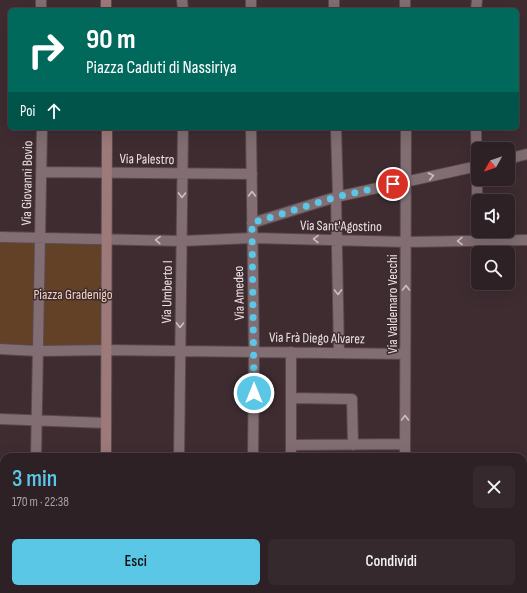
<!DOCTYPE html>
<html lang="it">
<head>
<meta charset="utf-8">
<style>
	:root { --surface:#2e2125; --page:#36292d; --text:#f1f3f6; --muted:#a7a3a7; --line:#493e42; --accent:#5bc7e7 }
	body { margin:0; font-family:"Sofia Sans Condensed",sans-serif; background:var(--page); color:var(--text); height:100vh; display:flex; flex-direction:column; font-size:15px; white-space:nowrap }
	* { box-sizing:border-box; margin:0 }
	p { font-size:13px; color:var(--muted) }
	.icon { flex:none; width:22px; height:22px; fill:none; stroke:currentColor; stroke-width:2; stroke-linecap:round; stroke-linejoin:round }
	.map { position:relative; flex:1; overflow:hidden }
	.drawer { position:absolute; left:0px; top:453px; width:527px; height:140px; display:flex; flex-direction:column; background:var(--surface); border-radius:12px 12px 0 0; box-shadow:0 4px 16px #0002,0 0 0 1px var(--line) }
	.drawer>* { flex:none }
	.banner { position:absolute; left:8px; top:8px; width:511px; height:122px; border-radius:6px; box-shadow:0 4px 16px #0002,0 0 0 1px var(--line); background:#00695c; color:#fff; overflow:hidden }
	.needle { width:26px; rotate:230deg }
	.controls { position:absolute; left:471px; top:142px; display:grid; gap:8px }
	.controls a { display:grid; place-items:center; width:44px; height:44px; border-radius:6px; background:var(--surface); box-shadow:0 4px 16px #0002,0 0 0 1px var(--line); font-size:20px }
	.pin { position:absolute; display:grid; place-items:center; width:34px; height:34px; color:#fff; margin:-17px; border:2px solid #fff; border-radius:50%; box-shadow:0 1px 4px #0007 }
	.me { position:absolute; width:44px; margin:-22px; rotate:0deg; stroke-linejoin:round; filter:drop-shadow(0 0 3px #0008) }
	.turn { display:flex; align-items:center; gap:14px; height:84px; padding:0 12px; font-size:18px }
	.turn .icon { width:52px; height:52px; stroke-width:2.5 }
	.turn b { display:block; font-size:28px; line-height:34px }
	.then { display:flex; align-items:center; height:38px; padding:0 12px; background:#0003; gap:8px; font-size:15px }
	.round { display:grid; place-items:center; flex:none; width:42px; height:42px; border-radius:6px; background:var(--page) }
	.head { display:flex; align-items:center; justify-content:space-between; height:68px; padding:0 12px }
	h1 { font-size:24px; font-weight:600; line-height:30px; color:var(--accent) }
	.cta { display:flex; gap:8px; margin-top:auto; padding:8px 12px }
	.cta a { flex:1; height:46px; border-radius:6px; background:var(--accent); color:#111; font-size:16px; font-weight:600; line-height:46px; text-align:center }
	.cta a+a { background:var(--page); color:var(--text) }
	.map>svg:first-child { display:block }
	.green { fill:#634126 }
	.lines { fill:none; stroke-linecap:round; stroke-linejoin:round }
	.street-casing { stroke:#58494e; stroke-width:12 }
	.secondary-casing { stroke:#58494e; stroke-width:12 }
	.street { stroke:#816d72; stroke-width:10 }
	.secondary { stroke:#9d7979; stroke-width:10 }
	.oneway { stroke:#cdbec2 }
	.route { stroke:#5bc7e7; stroke-width:7; stroke-dasharray:0 12.6 }
	.labels { text-anchor:middle; dominant-baseline:central; stroke-width:3; stroke-linejoin:round; paint-order:stroke }
	.street-label { font-size:14px; fill:#ede1e4; stroke:#3e2c31 }
	.park-label { font-size:14px; fill:#f8d6bd; stroke:#3e2c31 }
</style>
</head>
<body>
<div class="map">
<svg width="527" height="593" viewBox="0 0 527 593">
	<rect width="100%" height="100%" fill="#3e2c31"/>
	<path class="green" d="M 0,241 L 35,242 L 34,345 L 0,344 Z
		M 44,242 L 102,242 L 104,346 L 42,347 Z"/>
	<g class="lines">
		<defs>
			<path id="street" d="M 182,0 L 183,10
				M 334,0 L 334,10
				M 41,10 L 41,0
				M 251,10 L 251,0
				M 405,10 L 405,0
				M 476,10 L 477,0
				M 251,128 L 254,351 L 253,457
				M 336,128 L 338,197
				M 476,128 L 478,241
				M 508,159 L 527,154
				M 41,172 L 252,174
				M 336,197 L 339,353
				M 252,223 L 336,197 L 478,166
				M 0,237 L 182,241 L 252,238 L 406,242 L 527,240
				M 0,349 L 38,351 L 107,350 L 405,354
				M 291,352 L 291,457
				M 291,398 L 352,399 L 353,445
				M 0,419 L 106,423
				M 291,445 L 405,444
				M 36,457 L 42,128
				M 179,457 L 183,128
				M 405,457 L 406,128
				M 0,483 L 4,483
				M 0,581 L 4,581
				M 180,589 L 180,593
				M 293,589 L 293,593
				M 35,593 L 35,589
				M 252,593 L 252,589
				M 335,593 L 335,589"/>
			<path id="secondary" d="M 106,0 L 106,10
				M 106,457 L 107,128
				M 523,495 L 527,495
				M 523,584 L 527,584
				M 105,593 L 105,589"/>
		</defs>
		<use href="#street" class="street-casing"/>
		<use href="#secondary" class="secondary-casing"/>
		<use href="#street" class="street"/>
		<use href="#secondary" class="secondary"/>
	</g>
	<defs><path id="oneway-chevron" d="M-2-3.5L2.5 0L-2 3.5" fill="none" stroke-width="1.6" stroke-linecap="round" stroke-linejoin="round"/></defs>
	<g class="oneway">
		<use href="#oneway-chevron" transform="translate(431 176) rotate(-12)"/>
		<use href="#oneway-chevron" transform="translate(252 194) rotate(-90)"/>
		<use href="#oneway-chevron" transform="translate(182 195) rotate(91)"/>
		<use href="#oneway-chevron" transform="translate(316 239) rotate(-179)"/>
		<use href="#oneway-chevron" transform="translate(158 240) rotate(-178)"/>
		<use href="#oneway-chevron" transform="translate(460 241) rotate(179)"/>
		<use href="#oneway-chevron" transform="translate(406 288) rotate(-90)"/>
		<use href="#oneway-chevron" transform="translate(338 292) rotate(89)"/>
		<use href="#oneway-chevron" transform="translate(180 325) rotate(91)"/>
		<use href="#oneway-chevron" transform="translate(405 418) rotate(-90)"/>
	</g>
	<g class="lines">
		<path class="route" d="M 254,393 L 252,223 L 336,197 L 393,184"/>
	</g>
	<g class="labels">
		<g class="street-label">
			<text transform="translate(147 159) rotate(1)">Via Palestro</text>
			<text transform="translate(27 183) rotate(-89)">Via Giovanni Bovio</text>
			<text transform="translate(341 226) rotate(1)">Via Sant'Agostino</text>
			<text transform="translate(167 292) rotate(-89)">Via Umberto I</text>
			<text transform="translate(239 293) rotate(-91)">Via Amedeo</text>
			<text transform="translate(392 304) rotate(-90)">Via Valdemaro Vecchi</text>
			<text transform="translate(317 338) rotate(1)">Via Frà Diego Alvarez</text>
		</g>
		<g class="park-label">
			<text x="73" y="294">Piazza Gradenigo</text>
		</g>
	</g>
</svg>
<div class="controls">
<a><svg class="needle" viewBox="-14 -14 28 28"><path d="M0-13l5 13h-10z" fill="#e53935"/><path d="M0 13l5-13h-10z" fill="#a7a3a7"/></svg></a>
<a><svg class="icon" aria-label="sound" viewBox="0 0 24 24"><path d="M4 9h4l5-4v14l-5-4H4zM17 9q2 3 0 6"/></svg></a>
<a><svg class="icon" aria-label="search" viewBox="0 0 24 24"><circle cx="10" cy="10" r="6"/><path d="M15 15l6 6"/></svg></a>
</div>
<div class="pin" style="left:393px;top:184px;background:#d93025"><svg class="icon" aria-label="arrive" viewBox="0 0 24 24"><path d="M6 21V4h12l-3 4 3 4H6"/></svg></div>
<svg class="me" style="left:254px;top:393px" viewBox="-20 -20 40 40"><circle r="17" fill="#5bc7e7" stroke="#fff" stroke-width="3"/><path d="M0-11L8 9 0 5-8 9z" fill="#fff"/></svg>
<div class="banner">
<div class="turn"><svg class="icon" aria-label="right" viewBox="0 0 24 24"><path d="M7 20v-9h11M14 6l5 5-5 5"/></svg><div><b>90 m</b>Piazza Caduti di Nassiriya</div></div>
<div class="then">Poi<svg class="icon" aria-label="ahead" viewBox="0 0 24 24"><path d="M12 20V5M6 11l6-6 6 6"/></svg></div>
</div>
<section class="drawer">
<div class="head"><div><h1>3 min</h1><p>170 m · 22:38</p></div><a class="round"><svg class="icon" aria-label="close" viewBox="0 0 24 24"><path d="M6 6l12 12M18 6L6 18"/></svg></a></div>
<div class="cta"><a>Esci</a><a>Condividi</a></div>
</section>
</div>
</body>
</html>
